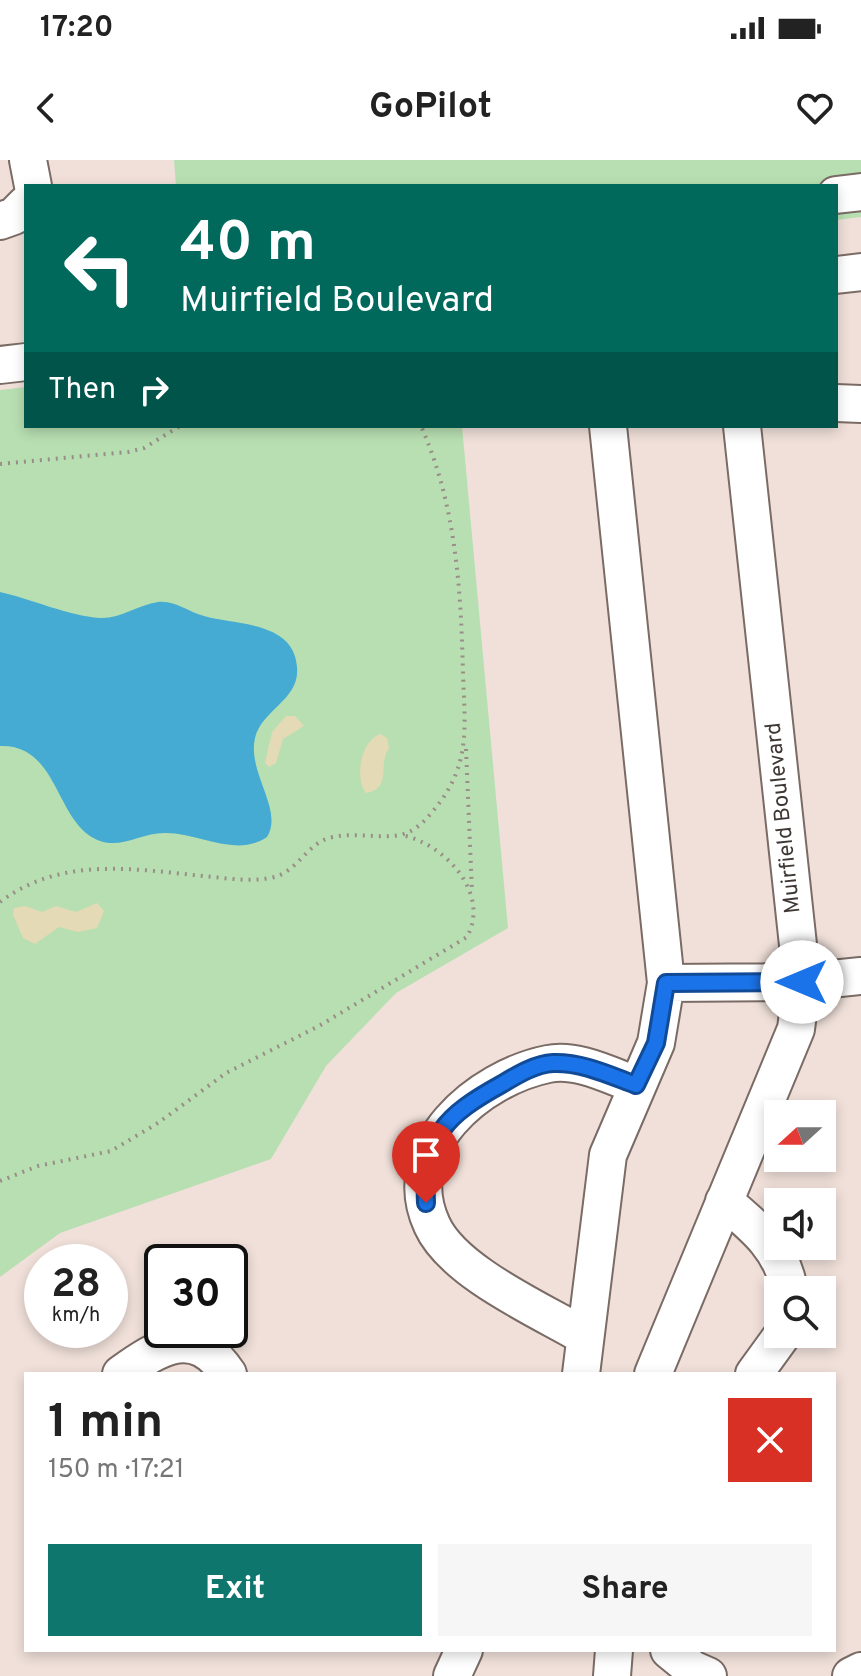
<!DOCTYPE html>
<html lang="en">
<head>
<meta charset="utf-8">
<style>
	:root { --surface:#fff; --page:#f6f6f6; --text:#222; --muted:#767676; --accent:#0f766e }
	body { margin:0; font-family:Overpass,sans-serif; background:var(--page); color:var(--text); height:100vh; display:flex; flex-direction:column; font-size:30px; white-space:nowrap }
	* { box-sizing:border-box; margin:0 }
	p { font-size:26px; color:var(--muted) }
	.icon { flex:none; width:44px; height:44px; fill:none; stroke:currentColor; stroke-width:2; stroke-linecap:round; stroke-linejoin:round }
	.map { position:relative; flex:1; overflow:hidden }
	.details { position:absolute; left:24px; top:1212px; width:812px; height:280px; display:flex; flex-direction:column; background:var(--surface); border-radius:0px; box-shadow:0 4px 12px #0003 }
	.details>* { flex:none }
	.hud { position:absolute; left:24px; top:24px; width:814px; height:244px; border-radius:0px; box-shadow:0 4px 12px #0003; background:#00695c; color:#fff; overflow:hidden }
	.needle { width:52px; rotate:249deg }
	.buttons { position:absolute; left:764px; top:940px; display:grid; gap:16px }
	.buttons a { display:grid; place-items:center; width:72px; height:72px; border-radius:0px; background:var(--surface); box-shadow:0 4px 12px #0003; font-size:40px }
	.speed { position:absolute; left:24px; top:1084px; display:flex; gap:16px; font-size:40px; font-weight:700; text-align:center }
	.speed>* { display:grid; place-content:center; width:104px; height:104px; border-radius:50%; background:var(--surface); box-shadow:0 4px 12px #0003; line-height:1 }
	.speed small { font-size:20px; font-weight:400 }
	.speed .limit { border:4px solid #111; border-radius:12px; background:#fff; color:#111 }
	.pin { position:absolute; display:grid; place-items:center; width:68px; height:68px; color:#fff; margin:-82px -34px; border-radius:50% 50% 50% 0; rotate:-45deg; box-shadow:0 0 8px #0007 }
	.pin .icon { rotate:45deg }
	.me { position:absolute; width:88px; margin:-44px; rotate:270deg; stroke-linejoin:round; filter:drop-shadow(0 0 6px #0008) }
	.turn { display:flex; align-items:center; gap:28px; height:168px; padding:0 24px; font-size:36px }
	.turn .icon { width:104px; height:104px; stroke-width:2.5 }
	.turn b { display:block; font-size:56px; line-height:68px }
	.then { display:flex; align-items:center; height:76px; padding:0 24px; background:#0003; gap:16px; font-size:30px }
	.round { display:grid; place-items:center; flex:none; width:84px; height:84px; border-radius:0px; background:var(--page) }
	.summary { display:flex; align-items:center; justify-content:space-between; height:136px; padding:0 24px }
	h1 { font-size:48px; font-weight:700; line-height:60px }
	.cta { display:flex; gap:16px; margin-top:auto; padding:16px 24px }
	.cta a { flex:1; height:92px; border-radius:0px; background:var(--accent); color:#fff; font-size:32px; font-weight:700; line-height:92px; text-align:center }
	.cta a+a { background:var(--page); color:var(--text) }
	.status { display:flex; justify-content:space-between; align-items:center; height:56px; padding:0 40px; background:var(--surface); direction:ltr }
	.status svg { height:22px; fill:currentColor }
	header { display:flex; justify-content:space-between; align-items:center; height:104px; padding:0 24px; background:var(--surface); font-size:36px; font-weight:700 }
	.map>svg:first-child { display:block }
	.green { fill:#b8dfb2 }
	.sand { fill:#e4dab5 }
	.water { fill:#45abd2 }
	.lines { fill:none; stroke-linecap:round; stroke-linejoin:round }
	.minor-casing { stroke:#7a6b65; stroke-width:40 }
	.path { stroke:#998d88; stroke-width:4; stroke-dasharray:2 6; stroke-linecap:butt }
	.minor { stroke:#fff; stroke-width:36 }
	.route-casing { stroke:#114b97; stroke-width:20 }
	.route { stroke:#1a73e8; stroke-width:14 }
	.labels { text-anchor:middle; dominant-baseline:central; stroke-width:6; stroke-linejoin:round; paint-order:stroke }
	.street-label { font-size:22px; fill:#3e3734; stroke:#fff }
</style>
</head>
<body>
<div class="status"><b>17:20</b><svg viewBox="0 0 49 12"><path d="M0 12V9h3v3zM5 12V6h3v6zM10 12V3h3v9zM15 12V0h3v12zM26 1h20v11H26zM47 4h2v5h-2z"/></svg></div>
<header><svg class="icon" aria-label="back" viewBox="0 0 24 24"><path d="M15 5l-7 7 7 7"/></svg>GoPilot<svg class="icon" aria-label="heart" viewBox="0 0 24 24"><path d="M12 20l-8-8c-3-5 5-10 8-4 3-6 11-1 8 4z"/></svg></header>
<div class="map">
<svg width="861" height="1516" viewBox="0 0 861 1516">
	<rect width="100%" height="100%" fill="#f0e0d9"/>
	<path class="green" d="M 174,0 L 861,0 L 861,57 L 836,60 L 836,26 L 176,26 Z
		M 26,227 L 26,266 L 462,266 L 508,768 L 396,833 L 326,906 L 271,999 L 60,1073 L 0,1117 L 0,230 Z"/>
	<path class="sand" d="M 286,556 L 295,556 L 304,566 L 283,579 L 276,603 L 269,607 L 265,603 L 272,572 Z
		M 380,574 L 387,578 L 389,588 C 377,605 393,628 366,633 C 354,617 361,581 380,574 Z
		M 97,743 L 104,751 L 97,768 L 78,772 L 59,767 L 35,784 L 23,778 L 13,755 L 14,748 L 25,746 L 42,752 L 56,746 L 76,752 Z"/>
	<path class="water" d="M 0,432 C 31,439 69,456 100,458 C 120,459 138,445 158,442 C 175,440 188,452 204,456 C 235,465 294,461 297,507 C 300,540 262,549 255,578 C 247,613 284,650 267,677 C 236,698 200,673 166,673 C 139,672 117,694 90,676 C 55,652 55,584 0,586 Z"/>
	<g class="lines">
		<defs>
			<path id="minor" d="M 28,0 L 33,26
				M 836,35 L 861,32
				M 0,61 L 14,56 L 26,44
				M 836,115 L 861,112
				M 0,205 L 26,202
				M 836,243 L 861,244
				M 666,823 L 802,822 L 861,816
				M 724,1041 C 754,1066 783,1089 789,1130
				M 584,1176 C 540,1150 453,1112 432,1065 C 396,987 479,918 548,904 C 576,898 609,915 636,925
				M 121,1214 C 160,1186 195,1164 228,1214
				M 581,1214 L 608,995 L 656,883 L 666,823 L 608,266
				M 653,1214 L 796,869 L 802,822 L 742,266
				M 754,1214 L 783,1174
				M 669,1490 L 692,1509 L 708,1516
				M 452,1516 L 464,1490
				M 612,1516 L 614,1490
				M 851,1516 L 861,1511"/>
		</defs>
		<use href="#minor" class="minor-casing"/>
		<path class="path" d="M 0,304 L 128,292 L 144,288 L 180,266
			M 466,589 L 472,732
			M 0,742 C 61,696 133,709 203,716 C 225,718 248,722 270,718 C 299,713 306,682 333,677 C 355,672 378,679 400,675 C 414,672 424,662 433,651 C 471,606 465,569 463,514 C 461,429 456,345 421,266
			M 0,1021 L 38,1006 L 111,991 L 158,963 L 226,913 L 319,866 L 467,777 C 491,733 444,683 401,675"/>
		<use href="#minor" class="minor"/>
	</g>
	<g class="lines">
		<defs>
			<path id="route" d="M 426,1043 C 423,976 446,955 502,924 C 517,915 535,904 553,903 C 582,902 609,915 636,925 L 656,883 L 666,823 L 802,822"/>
		</defs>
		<use href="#route" class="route-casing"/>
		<use href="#route" class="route"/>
	</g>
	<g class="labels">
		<g class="street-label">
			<text transform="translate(784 658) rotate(-96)">Muirfield Boulevard</text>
		</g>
	</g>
</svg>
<div class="buttons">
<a><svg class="needle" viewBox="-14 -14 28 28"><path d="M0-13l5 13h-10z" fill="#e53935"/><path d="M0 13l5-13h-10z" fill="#767676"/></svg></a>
<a><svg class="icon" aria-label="sound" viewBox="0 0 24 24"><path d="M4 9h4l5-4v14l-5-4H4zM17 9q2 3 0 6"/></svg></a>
<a><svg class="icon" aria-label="search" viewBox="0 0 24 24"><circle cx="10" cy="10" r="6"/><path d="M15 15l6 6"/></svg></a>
</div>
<div class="speed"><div>28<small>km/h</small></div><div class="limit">30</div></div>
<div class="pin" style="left:426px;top:1043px;background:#d93025"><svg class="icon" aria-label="arrive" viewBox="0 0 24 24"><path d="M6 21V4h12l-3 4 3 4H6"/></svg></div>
<svg class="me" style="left:802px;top:822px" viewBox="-20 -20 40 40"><circle r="19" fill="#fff"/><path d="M0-13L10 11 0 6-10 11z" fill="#1a73e8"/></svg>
<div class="hud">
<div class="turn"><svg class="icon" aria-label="left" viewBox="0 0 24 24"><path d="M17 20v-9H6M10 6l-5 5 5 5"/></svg><div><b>40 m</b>Muirfield Boulevard</div></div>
<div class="then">Then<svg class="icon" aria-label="right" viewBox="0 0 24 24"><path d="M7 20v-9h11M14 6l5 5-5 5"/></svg></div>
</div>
<section class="details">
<div class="summary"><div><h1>1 min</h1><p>150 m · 17:21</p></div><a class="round" style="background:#d93025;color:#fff"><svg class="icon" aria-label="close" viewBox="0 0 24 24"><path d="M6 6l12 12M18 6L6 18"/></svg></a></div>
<div class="cta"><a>Exit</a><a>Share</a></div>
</section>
</div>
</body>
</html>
